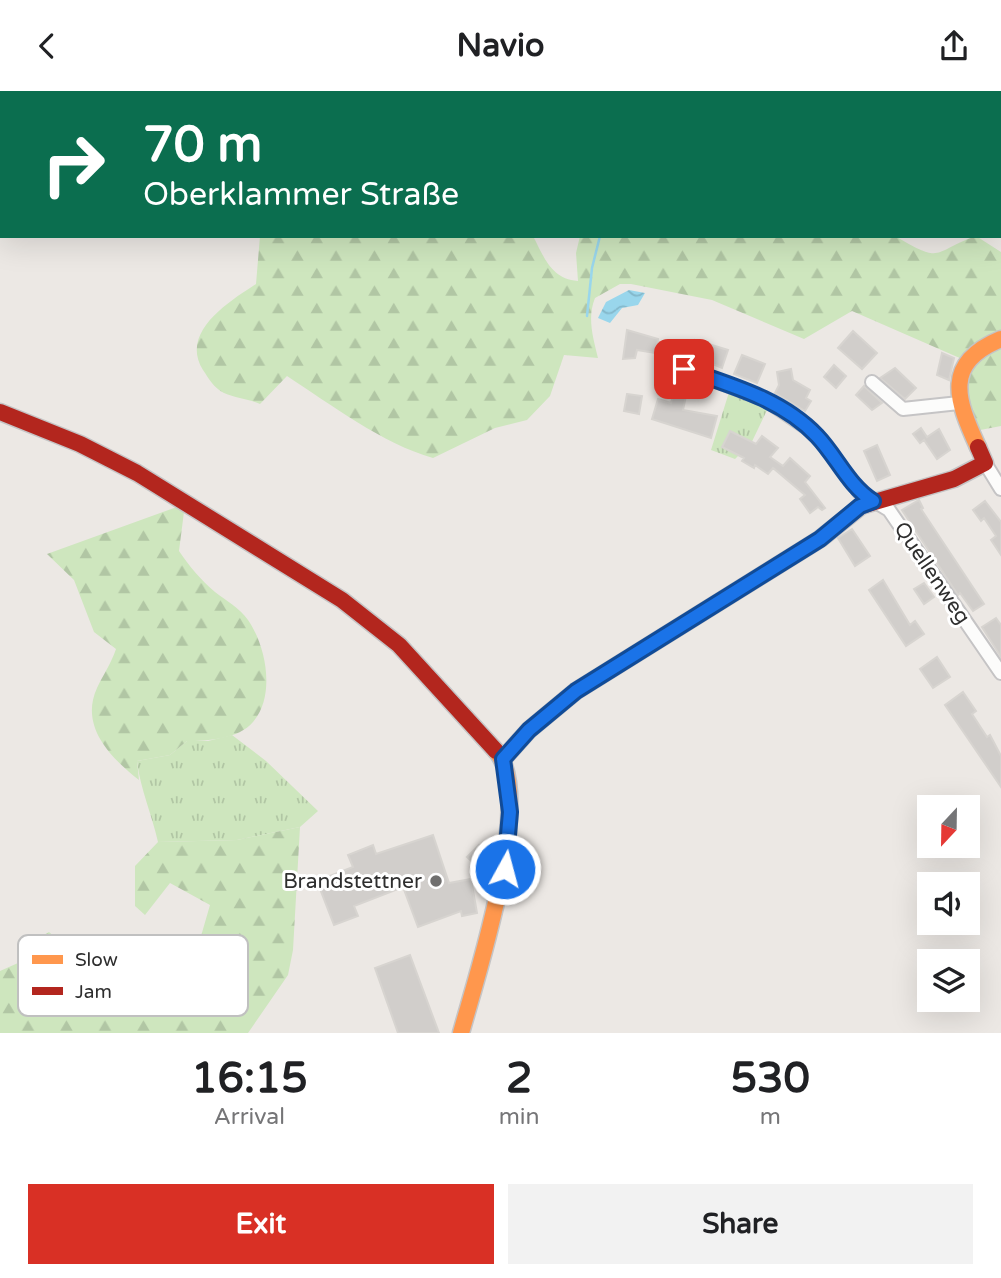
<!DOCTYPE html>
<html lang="en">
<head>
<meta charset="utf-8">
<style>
	:root { --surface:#fff; --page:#f2f2f2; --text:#202124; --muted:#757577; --accent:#d93025 }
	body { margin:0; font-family:"Varela Round",sans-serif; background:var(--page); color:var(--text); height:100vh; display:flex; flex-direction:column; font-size:26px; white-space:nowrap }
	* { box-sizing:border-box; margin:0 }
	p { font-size:23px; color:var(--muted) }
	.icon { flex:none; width:38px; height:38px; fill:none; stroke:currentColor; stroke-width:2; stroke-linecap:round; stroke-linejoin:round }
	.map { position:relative; height:942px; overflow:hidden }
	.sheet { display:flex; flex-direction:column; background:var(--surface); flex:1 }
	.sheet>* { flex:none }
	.banner { position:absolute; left:0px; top:0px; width:1001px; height:147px; box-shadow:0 7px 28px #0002; background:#0b6e4f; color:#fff; overflow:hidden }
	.needle { width:46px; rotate:202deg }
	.controls { position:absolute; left:917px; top:704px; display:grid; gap:14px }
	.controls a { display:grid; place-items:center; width:63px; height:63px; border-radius:0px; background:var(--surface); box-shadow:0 7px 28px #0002; font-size:35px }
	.pin { position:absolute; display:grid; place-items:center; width:60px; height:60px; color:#fff; margin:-30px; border-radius:14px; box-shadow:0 4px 10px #0006 }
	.me { position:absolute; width:77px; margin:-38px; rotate:7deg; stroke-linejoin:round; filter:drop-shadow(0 0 5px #0008) }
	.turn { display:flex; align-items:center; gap:24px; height:147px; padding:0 28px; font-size:32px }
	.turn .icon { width:91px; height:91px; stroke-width:2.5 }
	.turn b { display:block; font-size:49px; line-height:60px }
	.eta { display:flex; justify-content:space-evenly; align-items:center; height:119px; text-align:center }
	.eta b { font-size:42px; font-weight:700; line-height:49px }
	.button { display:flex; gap:14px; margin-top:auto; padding:14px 28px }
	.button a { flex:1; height:80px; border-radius:0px; background:var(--accent); color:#fff; font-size:28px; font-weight:700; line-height:80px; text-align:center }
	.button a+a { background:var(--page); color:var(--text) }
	header { display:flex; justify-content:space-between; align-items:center; height:91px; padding:0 28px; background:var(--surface); font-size:32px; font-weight:700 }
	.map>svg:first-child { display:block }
	.grass { fill:url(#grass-tufts) }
	.forest { fill:url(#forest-firs) }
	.water { fill:url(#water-waves) }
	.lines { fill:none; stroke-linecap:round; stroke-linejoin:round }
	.stream { stroke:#99d6ec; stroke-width:2.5 }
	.building { fill:#d1cecb; stroke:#d7d4d0; stroke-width:2 }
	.street-casing { stroke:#c5c4c5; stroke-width:16 }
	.slow-casing { stroke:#c5c4c5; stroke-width:19 }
	.jam-casing { stroke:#c5c4c5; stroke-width:19 }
	.street { stroke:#fcfcfb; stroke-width:12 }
	.slow { stroke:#ff974d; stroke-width:16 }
	.jam { stroke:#b3261e; stroke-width:16 }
	.route-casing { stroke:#114b97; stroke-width:18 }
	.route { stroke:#1a73e8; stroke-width:12 }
	.poi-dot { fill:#706f6e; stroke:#fff; stroke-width:2.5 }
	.labels { text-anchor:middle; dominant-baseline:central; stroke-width:6; stroke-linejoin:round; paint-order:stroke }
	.street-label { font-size:21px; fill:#2e2e2e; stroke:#fff }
	.poi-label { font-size:21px; fill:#2e2e2e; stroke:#fff; text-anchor:end }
	.key { fill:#fff; stroke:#c0c0c0; stroke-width:2 }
	.key-label { font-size:19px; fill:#2e2e2e }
</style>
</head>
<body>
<header><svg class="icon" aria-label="back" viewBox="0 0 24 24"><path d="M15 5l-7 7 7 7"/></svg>Navio<svg class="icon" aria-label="share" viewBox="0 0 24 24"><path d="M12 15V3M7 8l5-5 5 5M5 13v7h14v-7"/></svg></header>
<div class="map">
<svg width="1001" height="942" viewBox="0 0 1001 942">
	<defs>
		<pattern id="grass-tufts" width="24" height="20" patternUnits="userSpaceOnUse" patternTransform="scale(1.75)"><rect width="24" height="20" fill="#cee6be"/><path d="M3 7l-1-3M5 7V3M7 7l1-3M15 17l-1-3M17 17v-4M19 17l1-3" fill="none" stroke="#b1c6a4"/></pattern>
		<pattern id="forest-firs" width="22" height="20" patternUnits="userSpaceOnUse" patternTransform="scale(1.75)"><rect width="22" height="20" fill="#cee6be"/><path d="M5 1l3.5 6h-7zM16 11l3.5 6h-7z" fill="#b1c6a4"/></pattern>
		<pattern id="water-waves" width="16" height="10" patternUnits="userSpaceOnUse" patternTransform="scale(1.75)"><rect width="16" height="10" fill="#99d6ec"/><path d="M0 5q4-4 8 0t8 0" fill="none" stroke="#84b8cb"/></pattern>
	</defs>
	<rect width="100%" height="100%" fill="#ece8e4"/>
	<path class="grass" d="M 730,298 L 769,315 L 746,363 L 741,362 L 735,368 L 711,359 Z
		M 232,644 L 266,670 L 318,720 L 300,736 L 237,749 L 158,751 C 152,724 140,697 137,670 L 170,664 L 187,650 L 208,650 Z"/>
	<path class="forest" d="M 141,0 L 506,0 L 507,2 L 143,2 Z
		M 260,145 L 533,145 C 544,166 551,188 578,190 L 576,162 L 580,145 L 895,145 C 944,174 931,161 976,145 L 1001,161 L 1001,245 L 962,268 L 852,220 L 804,248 L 712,209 L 631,193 L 620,193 L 595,207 C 587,227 593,246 598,267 L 564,264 L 550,305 L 527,329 L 495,337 L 433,367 C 383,353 330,313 287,285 L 260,313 C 249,308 235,307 224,302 C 214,297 209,288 203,279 C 179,241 230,210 256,193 Z
		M 1001,252 L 1001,335 L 975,340 C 963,290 950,279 1001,252 Z
		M 185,413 L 179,460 C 189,475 201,489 215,501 C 225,509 240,517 248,529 C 266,555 276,604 253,631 C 239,648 207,650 187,650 L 170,664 L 137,670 L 139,689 C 112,668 79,636 97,597 C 103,584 111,573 116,558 L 94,541 L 74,489 L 47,463 Z
		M 300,736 L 293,859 L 288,884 L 248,942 L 0,942 L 0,880 L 18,872 L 30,852 L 49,841 L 99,884 L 104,908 L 139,908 L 188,890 L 210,814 L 170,792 L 145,824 L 135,815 L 135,775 L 158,751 L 237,749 Z"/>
	<path class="water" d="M 629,199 L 645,202 L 638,214 L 622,217 L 610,232 L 598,227 L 606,211 Z"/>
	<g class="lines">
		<path class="stream" d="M 674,2 L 674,0
			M 587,225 L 592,177 L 600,145"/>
	</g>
	<path class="building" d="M 627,239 L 658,248 L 656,262 L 637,259 L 635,267 L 623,268 Z
		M 853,240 L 877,262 L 862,278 L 838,257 Z
		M 695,249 L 728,259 L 722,277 L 693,265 Z
		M 942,262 L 954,267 L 949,289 L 937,284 Z
		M 742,264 L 765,273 L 757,292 L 734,283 Z
		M 834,274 L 846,285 L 836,297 L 824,286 Z
		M 895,277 L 916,297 L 905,308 L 880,287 Z
		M 791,278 L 793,289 L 810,299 L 806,307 L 811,310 L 805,320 L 775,302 L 779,294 L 777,281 Z
		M 678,287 L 689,291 L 683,319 L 717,325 L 711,347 L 652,328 L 658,308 L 671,312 Z
		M 864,295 L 882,312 L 872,319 L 856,304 Z
		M 627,303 L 642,305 L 639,323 L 624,320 Z
		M 921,337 L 927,346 L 939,338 L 950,359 L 937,368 L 924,349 L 920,352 L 913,343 Z
		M 730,340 L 756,353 L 762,345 L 778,357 L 770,366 L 783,375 L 790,367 L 810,385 L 805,391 L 825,417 L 822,419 L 818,416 L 810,422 L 800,408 L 805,404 L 773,377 L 768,383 L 755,374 L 754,377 L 742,370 L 744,367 L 722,356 Z
		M 877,354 L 890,384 L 877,390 L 864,360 Z
		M 919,409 L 923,417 L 921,418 L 984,513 L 973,520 L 960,502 L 958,504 L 902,419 Z
		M 985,410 L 1001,431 L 1001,464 L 991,449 L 996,445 L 984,427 L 981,430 L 973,419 Z
		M 852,438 L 870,465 L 855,475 L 838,447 Z
		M 883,489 L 910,534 L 915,530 L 924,543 L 906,555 L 869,499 Z
		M 924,492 L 934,506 L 924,513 L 914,498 Z
		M 996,527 L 1001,534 L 1001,566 L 982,536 Z
		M 937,566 L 950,586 L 933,597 L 920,578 Z
		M 963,601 L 976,620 L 972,623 L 987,646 L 990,644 L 1001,665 L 1001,696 L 945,614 Z
		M 433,744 L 449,792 L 471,788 L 477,822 L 462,825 L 461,820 L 418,836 L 403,796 L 354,815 L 358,825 L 334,834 L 317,790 L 353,776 L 348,764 L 373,754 L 376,763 Z
		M 479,754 L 495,769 L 485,783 L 467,766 Z
		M 410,864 L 439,942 L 398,942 L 375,877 Z"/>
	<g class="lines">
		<defs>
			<path id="street" d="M 684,278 L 766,309 L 817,344 L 859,401 L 889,419 L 1001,582
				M 872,291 L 903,318 L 959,312
				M 985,372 L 1001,398"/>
			<path id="slow" d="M 978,356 C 956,308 943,272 1001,248
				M 461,942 C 476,887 536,705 496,660"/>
			<path id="jam" d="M 0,321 L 80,353 L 137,382 L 342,509 L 399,554 L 496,660
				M 503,668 L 529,639 L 576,600 L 820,448 L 861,415 L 954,388 L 985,372 L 978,356"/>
		</defs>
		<use href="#street" class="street-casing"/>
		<use href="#slow" class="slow-casing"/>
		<use href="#jam" class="jam-casing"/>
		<use href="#street" class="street"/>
		<use href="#slow" class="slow"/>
		<use href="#jam" class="jam"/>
	</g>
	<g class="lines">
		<defs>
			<path id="route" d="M 505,778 L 510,721 L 503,668 L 529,639 L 576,600 L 820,448 L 860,415 L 873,410 C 848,394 837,366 817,345 C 782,308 730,294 684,278"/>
		</defs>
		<use href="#route" class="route-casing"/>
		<use href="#route" class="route"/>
	</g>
	<circle class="poi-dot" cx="436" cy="790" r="7"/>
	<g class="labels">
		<g class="street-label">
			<text transform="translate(932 482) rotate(56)">Quellenweg</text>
		</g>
		<g class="poi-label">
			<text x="422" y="790">Brandstettner</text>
		</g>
	</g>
	<rect x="18" y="844" width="230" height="81" rx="10" class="key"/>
	<rect x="32" y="864" width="31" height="9" fill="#ff974d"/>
	<rect x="32" y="896" width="31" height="8" fill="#b3261e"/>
	<g class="key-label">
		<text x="75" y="875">Slow</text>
		<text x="75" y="907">Jam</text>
	</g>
</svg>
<div class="controls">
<a><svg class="needle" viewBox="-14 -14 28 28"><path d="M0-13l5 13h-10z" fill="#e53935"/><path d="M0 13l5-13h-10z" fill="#757577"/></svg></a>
<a><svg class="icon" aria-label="sound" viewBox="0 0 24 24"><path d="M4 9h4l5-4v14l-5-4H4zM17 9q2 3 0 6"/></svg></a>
<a><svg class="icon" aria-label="layers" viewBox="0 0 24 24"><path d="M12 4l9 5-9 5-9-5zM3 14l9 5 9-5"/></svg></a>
</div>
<div class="pin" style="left:684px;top:278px;background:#d93025"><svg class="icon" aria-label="arrive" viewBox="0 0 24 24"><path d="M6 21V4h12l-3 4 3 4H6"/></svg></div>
<svg class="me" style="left:505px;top:778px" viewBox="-20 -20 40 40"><circle r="17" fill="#1a73e8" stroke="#fff" stroke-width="3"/><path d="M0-11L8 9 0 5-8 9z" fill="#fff"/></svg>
<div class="banner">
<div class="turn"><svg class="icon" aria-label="right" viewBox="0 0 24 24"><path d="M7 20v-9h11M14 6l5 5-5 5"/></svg><div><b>70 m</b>Oberklammer Straße</div></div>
</div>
</div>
<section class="sheet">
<div class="eta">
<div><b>16:15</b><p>Arrival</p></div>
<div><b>2</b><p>min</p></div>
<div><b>530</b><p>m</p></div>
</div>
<div class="button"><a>Exit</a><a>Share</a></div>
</section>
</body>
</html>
